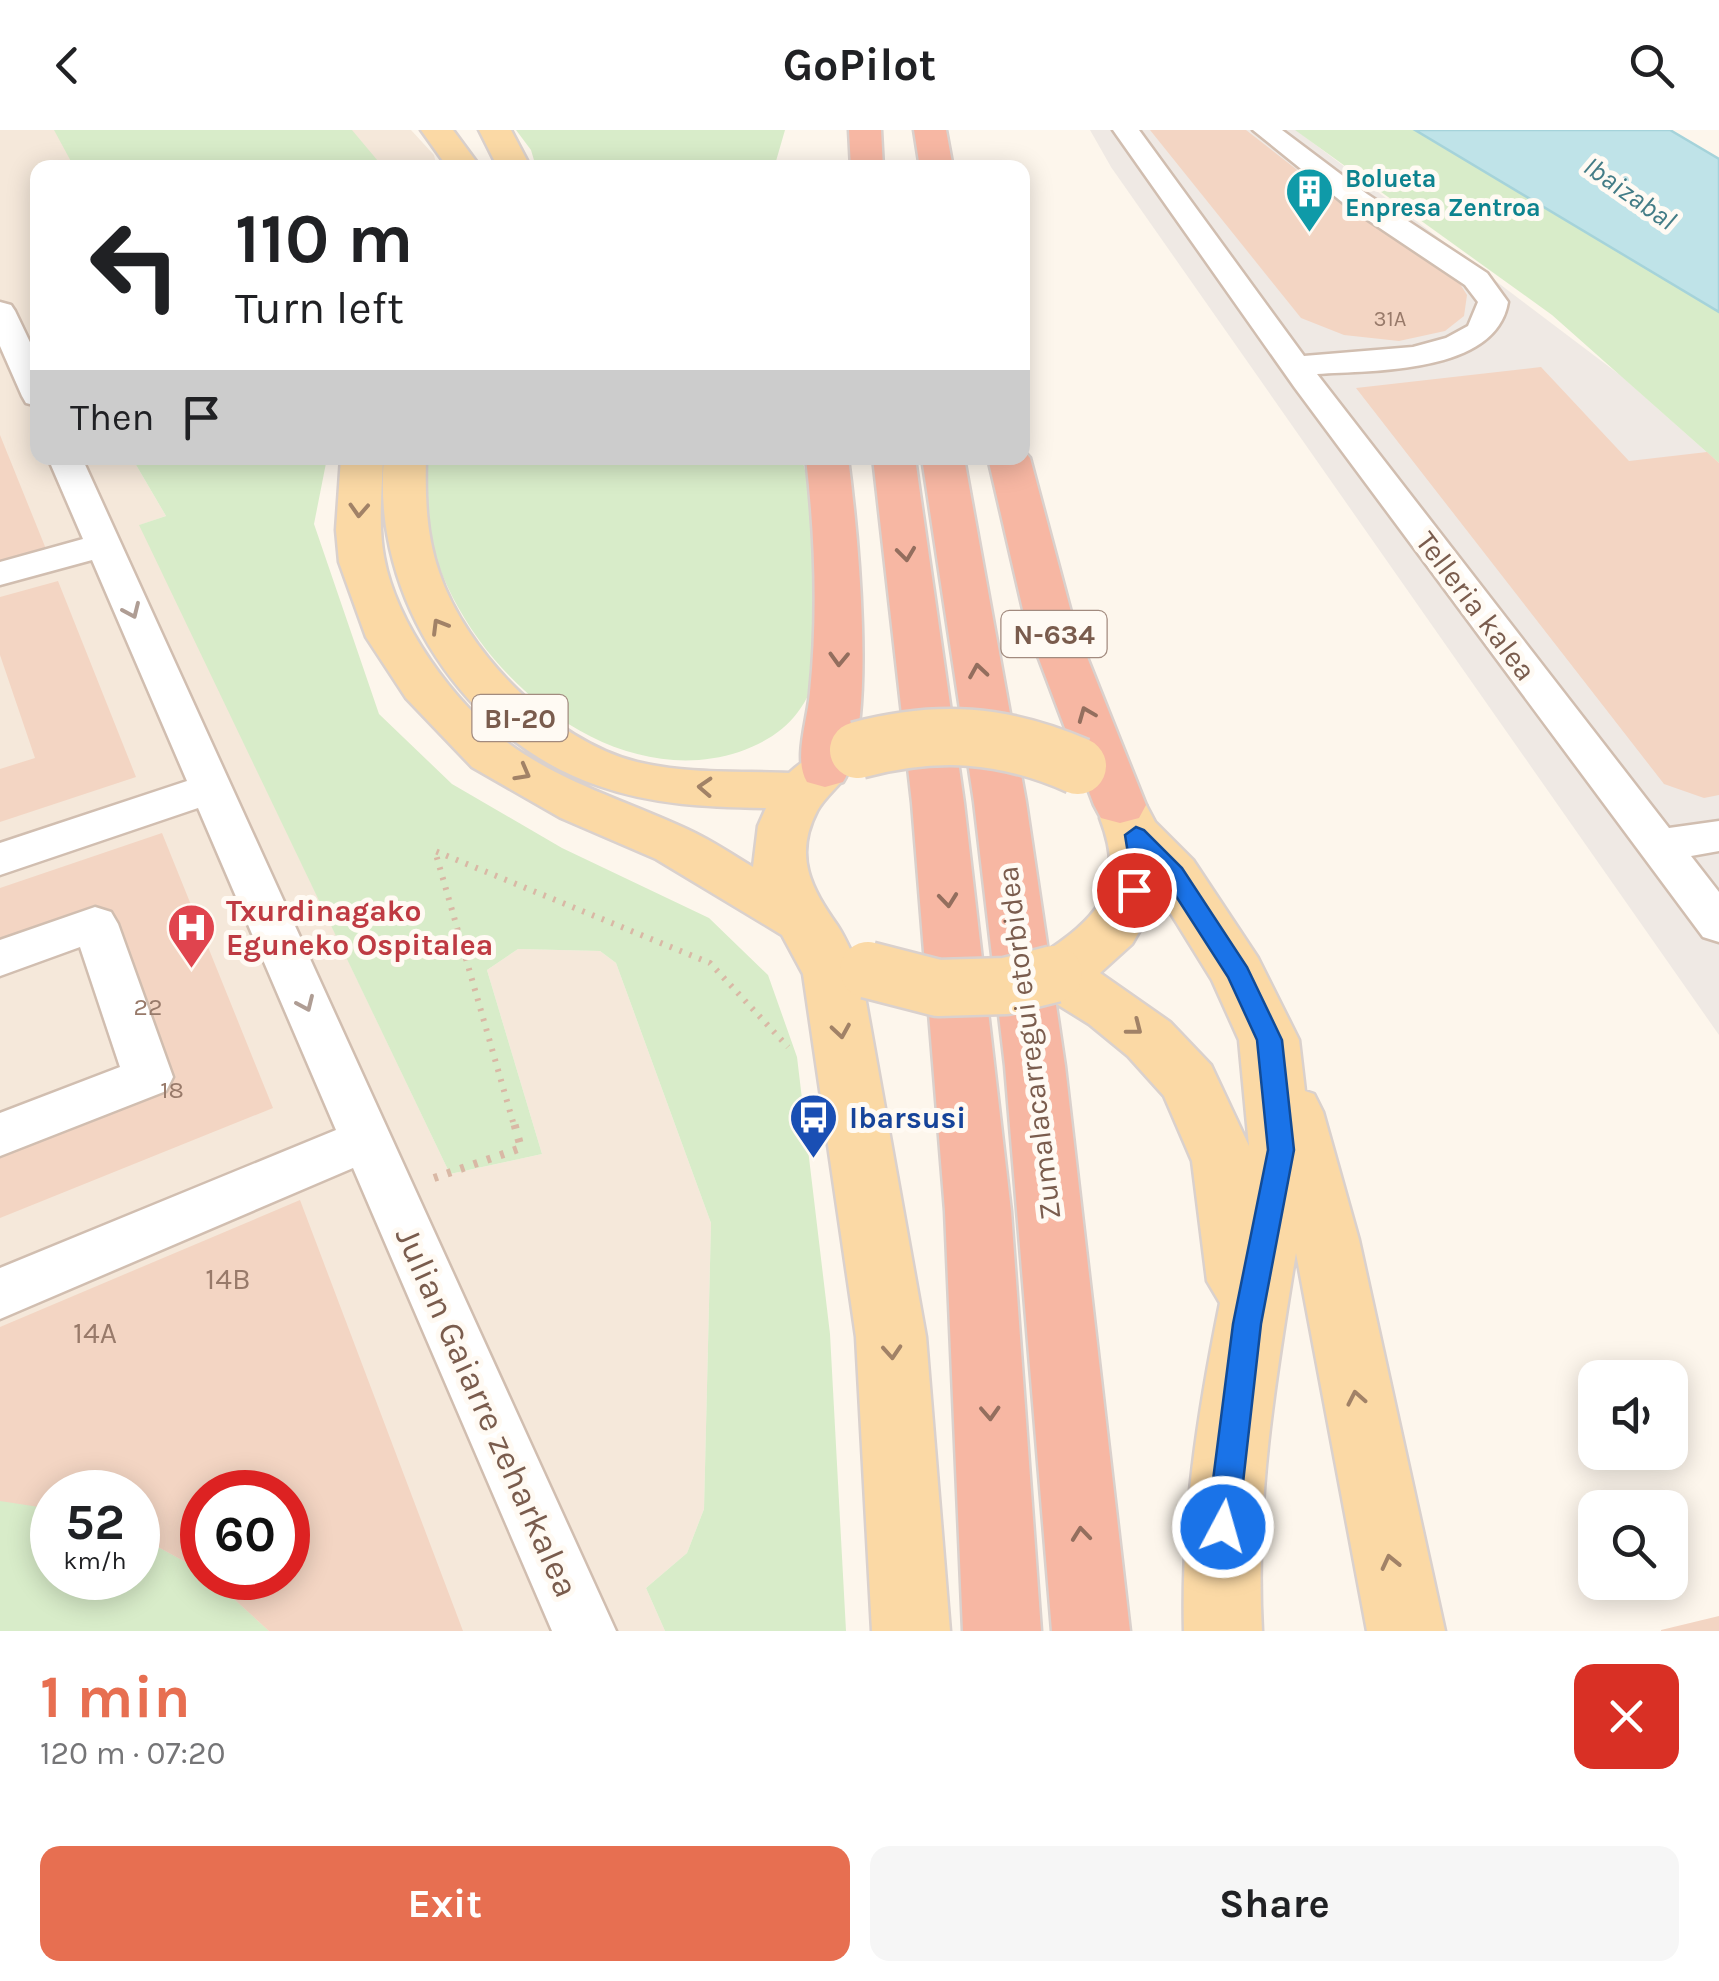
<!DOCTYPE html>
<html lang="en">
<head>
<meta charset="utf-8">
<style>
	:root { --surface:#fff; --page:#f6f6f6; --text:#202124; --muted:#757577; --accent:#e76f51 }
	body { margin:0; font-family:Karla,sans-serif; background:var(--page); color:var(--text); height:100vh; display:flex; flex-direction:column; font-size:38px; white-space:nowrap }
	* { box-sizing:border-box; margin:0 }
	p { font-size:32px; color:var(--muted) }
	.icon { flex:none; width:55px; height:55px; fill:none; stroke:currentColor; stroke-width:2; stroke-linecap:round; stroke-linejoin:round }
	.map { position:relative; height:1501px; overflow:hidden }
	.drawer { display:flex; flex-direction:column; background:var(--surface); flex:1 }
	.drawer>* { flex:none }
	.hud { position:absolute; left:30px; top:30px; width:1000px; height:305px; border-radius:20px; box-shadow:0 5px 25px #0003; background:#fff; color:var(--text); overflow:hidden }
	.buttons { position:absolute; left:1578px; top:1230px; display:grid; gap:20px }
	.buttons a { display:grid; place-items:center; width:110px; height:110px; border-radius:20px; background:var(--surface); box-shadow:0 5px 25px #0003; font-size:50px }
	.speed { position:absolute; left:30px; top:1340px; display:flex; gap:20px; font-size:50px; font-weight:700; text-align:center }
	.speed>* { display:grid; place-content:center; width:130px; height:130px; border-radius:50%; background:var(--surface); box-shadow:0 5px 25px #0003; line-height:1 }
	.speed small { font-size:25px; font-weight:400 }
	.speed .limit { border:15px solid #d22; background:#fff; color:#111 }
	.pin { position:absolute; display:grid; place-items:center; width:85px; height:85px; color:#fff; margin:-42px; border:5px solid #fff; border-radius:50%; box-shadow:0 2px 10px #0007 }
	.me { position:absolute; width:110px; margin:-55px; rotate:6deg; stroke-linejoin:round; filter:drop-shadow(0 0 8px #0008) }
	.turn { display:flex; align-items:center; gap:35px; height:210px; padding:0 40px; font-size:45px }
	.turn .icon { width:130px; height:130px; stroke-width:2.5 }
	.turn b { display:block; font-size:70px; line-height:85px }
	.then { display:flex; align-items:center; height:95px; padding:0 40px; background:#0003; gap:20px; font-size:38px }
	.round { display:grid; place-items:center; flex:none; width:105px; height:105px; border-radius:20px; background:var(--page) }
	.summary { display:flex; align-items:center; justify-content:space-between; height:170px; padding:0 40px }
	h1 { font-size:60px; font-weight:700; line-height:75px; color:var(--accent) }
	.button { display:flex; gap:20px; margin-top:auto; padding:20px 40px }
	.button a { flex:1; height:115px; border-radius:20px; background:var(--accent); color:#fff; font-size:40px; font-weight:700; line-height:115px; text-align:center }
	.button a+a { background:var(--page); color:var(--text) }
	header { display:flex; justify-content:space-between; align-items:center; height:130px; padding:0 40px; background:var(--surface); font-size:45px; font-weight:700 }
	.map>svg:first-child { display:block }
	.residential { fill:#f5e8da; fill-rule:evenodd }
	.industrial { fill:#efe9e4 }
	.green { fill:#d8ecc9 }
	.water { fill:#bfe3e8; stroke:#a5d3da; stroke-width:2.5 }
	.building { fill:#f3d5c3 }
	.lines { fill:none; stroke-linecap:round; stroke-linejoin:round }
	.street-casing { stroke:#d1beb0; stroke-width:5 }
	.primary-casing { stroke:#dad1cd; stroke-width:5 }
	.highway-casing { stroke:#dad1cd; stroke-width:5 }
	.path-far1 { stroke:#d9b8a5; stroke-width:6; stroke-dasharray:2.5 8; stroke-linecap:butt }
	.path { stroke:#d9b8a5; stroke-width:8; stroke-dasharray:4 10; stroke-linecap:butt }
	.street { fill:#fff; fill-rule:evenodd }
	.primary { fill:#fbd9a5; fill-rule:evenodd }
	.highway { fill:#f7b7a3; fill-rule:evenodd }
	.primary-bridge-casing { stroke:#dad1cd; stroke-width:61; stroke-linecap:butt }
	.primary-bridge { stroke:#fbd9a5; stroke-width:56 }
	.oneway { stroke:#a18267 }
	.oneway2 { stroke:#936e5e }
	.oneway3 { stroke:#af9d94 }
	.route { fill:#1a73e8; stroke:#114b97; stroke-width:2.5 }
	.labels { text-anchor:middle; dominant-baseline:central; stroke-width:10; stroke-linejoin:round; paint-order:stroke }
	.far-number-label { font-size:22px; fill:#987a6a }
	.far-culture-label { font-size:25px; font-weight:bold; fill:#0d838f; stroke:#fffaf3; text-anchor:start }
	.number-label { font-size:25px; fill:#987a6a }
	.far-water-label { font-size:28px; font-style:italic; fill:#437c86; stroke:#fffaf3 }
	.shield { fill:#fffaf3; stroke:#a28b7f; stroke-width:2.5 }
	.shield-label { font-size:28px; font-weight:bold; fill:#7a5c4d }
	.street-label { font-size:30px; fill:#7a5c4d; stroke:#fffaf3 }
	.health-label { font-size:30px; font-weight:bold; fill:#be3a42; stroke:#fffaf3; text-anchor:start }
	.transit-label { font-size:30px; font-weight:bold; fill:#164399; stroke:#fffaf3; text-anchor:start }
	.near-number-label { font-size:30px; fill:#987a6a }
	.near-street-label { font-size:35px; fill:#7a5c4d; stroke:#fffaf3 }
</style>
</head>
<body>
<header><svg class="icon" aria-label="back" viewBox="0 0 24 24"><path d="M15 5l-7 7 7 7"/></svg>GoPilot<svg class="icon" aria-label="search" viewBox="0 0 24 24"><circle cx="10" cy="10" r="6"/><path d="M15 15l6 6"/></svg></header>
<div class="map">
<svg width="1719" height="1501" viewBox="0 0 1719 1501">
	<rect width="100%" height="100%" fill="#fdf6ec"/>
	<path class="residential" d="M 0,0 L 411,0 L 434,25 L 437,37 L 38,38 L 38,328 L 132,328 L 166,386 L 140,395 L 450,1044 L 542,1024 L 487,840 L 518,819 L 600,821 L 616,833 L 711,1093 L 704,1379 L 687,1423 L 646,1458 L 665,1501 L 0,1501 ZM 52,1362 L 138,1362 L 138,1448 L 52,1448 ZM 202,1362 L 288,1362 L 288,1448 L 202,1448 Z"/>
	<path class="industrial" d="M 1090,0 L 1296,0 L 1620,245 L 1719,333 L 1719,905 L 1111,37 Z"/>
	<path class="green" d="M 54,0 L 352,0 L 383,37 L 74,37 Z
		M 516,0 L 785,0 L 774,38 L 536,37 L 531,20 Z
		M 1295,0 L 1415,0 L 1719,182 L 1719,333 L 1552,185 Z
		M 132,328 L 327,328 L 314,394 L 379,584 L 452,654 L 562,718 L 709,788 L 768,845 L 797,927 L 830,1204 L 846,1501 L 665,1501 L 646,1458 L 687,1423 L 704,1379 L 711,1093 L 616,833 L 600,821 L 518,819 L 487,840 L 542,1024 L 450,1044 L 139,395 L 166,386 Z
		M 425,328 L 802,328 L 809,357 L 818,538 C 807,582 782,607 739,622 C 582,673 403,481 425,328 Z
		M 14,1370 L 52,1379 L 52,1448 L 138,1448 L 138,1406 L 202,1441 L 202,1448 L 211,1448 L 269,1501 L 0,1501 L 0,1371 Z"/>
	<path class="water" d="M 1415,0 L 1670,0 L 1719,29 L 1719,182 Z"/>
	<path class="building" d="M 1150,0 L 1246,0 L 1337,71 L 1460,154 L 1467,165 L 1464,186 L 1445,201 L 1399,211 L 1344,205 L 1301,188 Z
		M 1541,237 L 1629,331 L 1707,322 L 1719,333 L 1719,665 L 1704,668 L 1664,654 L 1356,258 Z
		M 0,305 L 46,419 L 0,431 Z
		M 58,451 L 136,647 L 0,692 L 0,639 L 35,628 L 0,525 L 0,467 Z
		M 162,703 L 273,978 L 0,1088 L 0,1005 L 148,947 L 95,794 L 0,828 L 0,758 Z
		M 300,1070 L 463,1501 L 269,1501 L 211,1448 L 288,1448 L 288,1362 L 202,1362 L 202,1441 L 138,1406 L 138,1362 L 52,1362 L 52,1379 L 0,1371 L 0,1197 Z
		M 1719,1486 L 1719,1501 L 1661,1501 L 1661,1500 Z"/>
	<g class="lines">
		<defs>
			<path id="street" d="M 1113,0 L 1139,0 L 1304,226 L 1413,217 L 1446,208 L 1468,196 L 1478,172 L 1465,155 L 1347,76 L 1253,0 L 1282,0 L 1367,64 L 1487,143 L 1508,172 C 1496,244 1374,240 1317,244 L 1669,698 L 1719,691 L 1719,721 L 1691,726 L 1719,762 L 1719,812 L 1703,807 L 1295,258 Z
				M 0,172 L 11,175 L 15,181 L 38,229 L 38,276 L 26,273 L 22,266 L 0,216 Z
				M 48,328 L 82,328 L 616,1501 L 552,1501 L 353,1038 L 0,1189 L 0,1138 L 336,1000 L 198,678 L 0,745 L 0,713 L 187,651 L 92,430 L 0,455 L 0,432 L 83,409 Z
				M 95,777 L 111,782 L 118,794 L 173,947 L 166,961 L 0,1026 L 0,983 L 120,937 L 80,817 L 0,846 L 0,810 Z"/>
			<path id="primary" d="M 421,0 L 453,0 L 481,38 L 448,38 Z
				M 479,0 L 511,0 L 531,38 L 498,38 Z
				M 341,328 L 383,328 C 382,361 378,394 384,427 C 396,494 454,573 508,613 C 563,654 633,673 693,702 C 714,712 733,725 753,737 L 758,696 L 766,678 C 709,677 653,675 599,656 C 465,611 371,467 384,328 L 426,328 C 425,367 426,404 439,442 C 466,522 553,611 637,632 C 686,644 739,641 789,643 C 808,626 819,620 843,627 L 851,639 C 841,655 826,665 817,681 C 793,727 812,759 837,795 C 847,810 854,828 861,844 L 926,1207 L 950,1501 L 872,1501 L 856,1207 L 803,844 L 782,805 L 656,729 L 561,688 L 472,637 L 406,568 L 366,507 L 339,432 L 336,400 Z
				M 1127,670 L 1146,675 L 1155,692 L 1193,730 L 1258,828 L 1299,910 L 1305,961 L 1314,964 L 1323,982 L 1359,1110 L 1445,1501 L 1367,1501 L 1296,1123 C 1275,1251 1255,1371 1262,1501 L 1184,1501 C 1181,1390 1198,1282 1220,1173 L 1207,1151 L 1192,1031 L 1164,966 L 1128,926 L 1089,894 L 1034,860 L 1025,844 C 1034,827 1045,823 1060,812 C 1109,777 1122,745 1100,688 L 1108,675 ZM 1160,766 L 1212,850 L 1239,910 L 1249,1016 L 1211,935 L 1170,892 L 1100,843 L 1132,814 Z"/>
			<path id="highway" d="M 849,0 L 881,0 L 883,38 L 851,38 Z
				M 914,0 L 946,0 L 953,38 L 920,38 Z
				M 1022,319 L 1030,328 L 1075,497 L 1146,675 L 1139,688 L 1120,693 L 1101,688 L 1094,675 L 1027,497 L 988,328 L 1022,328 Z
				M 806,328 L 848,328 C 857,396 878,596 843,652 L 825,657 L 807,652 C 793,629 808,589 810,562 C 818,484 815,406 806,328 Z
				M 873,328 L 915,328 L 964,673 L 1011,1081 L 1041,1501 L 963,1501 L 945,1081 L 912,673 Z
				M 922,328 L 964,328 L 1026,672 L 1065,936 L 1130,1501 L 1052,1501 L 1005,936 L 974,672 Z"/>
		</defs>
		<use href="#street" class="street-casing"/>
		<use href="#primary" class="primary-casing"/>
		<use href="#highway" class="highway-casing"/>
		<path class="path-far1" d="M 513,992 L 435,721 L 710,833 L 788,917"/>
		<path class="path" d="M 434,1048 L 521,1018 L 513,989"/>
		<use href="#street" class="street"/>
		<use href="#primary" class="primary"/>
		<use href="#highway" class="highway"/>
		<defs>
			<path id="primary-bridge" d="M 858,620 C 937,599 1003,603 1078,636
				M 868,840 L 938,858 L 1006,856 L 1054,844"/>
		</defs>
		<use href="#primary-bridge" class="primary-bridge-casing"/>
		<use href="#primary-bridge" class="primary-bridge"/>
	</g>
	<defs><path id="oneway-chevron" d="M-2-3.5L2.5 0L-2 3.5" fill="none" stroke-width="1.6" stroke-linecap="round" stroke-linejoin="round" transform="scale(2.5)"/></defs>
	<g class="oneway">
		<use href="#oneway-chevron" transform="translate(359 380) rotate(93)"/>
		<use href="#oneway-chevron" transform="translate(439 496) rotate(-121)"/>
		<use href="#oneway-chevron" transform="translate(523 643) rotate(29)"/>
		<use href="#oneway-chevron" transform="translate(705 657) rotate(-177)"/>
		<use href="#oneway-chevron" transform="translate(1135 898) rotate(38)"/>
		<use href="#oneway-chevron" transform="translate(841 901) rotate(81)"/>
		<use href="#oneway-chevron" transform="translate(892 1222) rotate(86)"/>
		<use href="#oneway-chevron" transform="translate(1356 1268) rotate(-101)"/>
		<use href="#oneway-chevron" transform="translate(1390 1432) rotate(-103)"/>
	</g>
	<g class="oneway2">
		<use href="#oneway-chevron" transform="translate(906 424) rotate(83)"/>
		<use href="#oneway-chevron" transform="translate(839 529) rotate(92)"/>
		<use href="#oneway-chevron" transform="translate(978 541) rotate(-99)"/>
		<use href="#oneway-chevron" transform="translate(1086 584) rotate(-112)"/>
		<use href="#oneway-chevron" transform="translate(948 770) rotate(84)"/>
		<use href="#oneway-chevron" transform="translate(990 1283) rotate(87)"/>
		<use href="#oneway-chevron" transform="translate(1081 1404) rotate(-96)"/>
	</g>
	<g class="oneway3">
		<use href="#oneway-chevron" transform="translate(132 481) rotate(66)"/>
		<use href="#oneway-chevron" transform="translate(306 874) rotate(66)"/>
	</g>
	<path class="route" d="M 1136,697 L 1144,700 L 1182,738 L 1247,837 L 1282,910 L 1294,1020 L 1261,1194 L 1238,1397 L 1234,1408 L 1223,1412 L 1212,1408 L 1207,1397 L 1233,1194 L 1268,1020 L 1257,910 L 1228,847 L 1165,749 L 1152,736 L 1143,765 L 1134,768 L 1123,760 L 1130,736 L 1125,705 Z"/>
	<defs>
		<symbol id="building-pin" viewBox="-11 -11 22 30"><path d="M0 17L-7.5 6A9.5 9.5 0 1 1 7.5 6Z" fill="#0f9aa8" stroke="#fffaf3"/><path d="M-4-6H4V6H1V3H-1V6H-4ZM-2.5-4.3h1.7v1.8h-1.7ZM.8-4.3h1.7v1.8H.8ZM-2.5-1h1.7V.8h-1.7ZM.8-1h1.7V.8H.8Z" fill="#fff"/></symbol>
		<symbol id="hospital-pin" viewBox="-11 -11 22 30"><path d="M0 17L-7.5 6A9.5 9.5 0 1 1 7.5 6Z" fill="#e0444e" stroke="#fffaf3"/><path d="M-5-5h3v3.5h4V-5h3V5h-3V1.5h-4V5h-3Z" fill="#fff"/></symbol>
		<symbol id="bus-pin" viewBox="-11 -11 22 30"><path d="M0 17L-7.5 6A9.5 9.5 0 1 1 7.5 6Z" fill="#1a4fb4" stroke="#fffaf3"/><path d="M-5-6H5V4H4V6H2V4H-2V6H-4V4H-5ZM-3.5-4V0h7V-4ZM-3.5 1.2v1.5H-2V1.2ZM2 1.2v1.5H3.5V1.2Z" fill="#fff"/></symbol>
	</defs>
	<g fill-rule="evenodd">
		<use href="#building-pin" x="1282" y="34" width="55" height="75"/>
		<use href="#hospital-pin" x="164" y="770" width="55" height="75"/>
		<use href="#bus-pin" x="786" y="960" width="55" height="75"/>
	</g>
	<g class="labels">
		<g class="far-number-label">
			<text x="1390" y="189">31A</text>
		</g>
		<g class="far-culture-label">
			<text x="1345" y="48">Bolueta<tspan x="1345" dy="29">Enpresa Zentroa</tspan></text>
		</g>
		<g class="number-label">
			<text x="148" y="876">22</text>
			<text x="172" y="959">18</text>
		</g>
		<g class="far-water-label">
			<text transform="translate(1630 63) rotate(35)">Ibaizabal</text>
		</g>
		<g class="shield">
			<rect x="1001.5" y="481" width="105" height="46" rx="8"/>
			<rect x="472.5" y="565" width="95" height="46" rx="8"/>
		</g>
		<g class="shield-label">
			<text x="1054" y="504">N-634</text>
			<text x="520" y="588">BI-20</text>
		</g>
		<g class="street-label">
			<text transform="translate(1476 476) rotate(53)">Telleria kalea</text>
			<text transform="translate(1029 913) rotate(-97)">Zumalacarregui etorbidea</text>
		</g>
		<g class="health-label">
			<text x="226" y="781">Txurdinagako<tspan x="226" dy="34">Eguneko Ospitalea</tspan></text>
		</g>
		<g class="transit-label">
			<text x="849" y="988">Ibarsusi</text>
		</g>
		<g class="near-number-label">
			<text x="228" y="1149">14B</text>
			<text x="95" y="1203">14A</text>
		</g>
		<g class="near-street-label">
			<text transform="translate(487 1282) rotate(66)">Julian Gaiarre zeharkalea</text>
		</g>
	</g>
</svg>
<div class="buttons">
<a><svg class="icon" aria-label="sound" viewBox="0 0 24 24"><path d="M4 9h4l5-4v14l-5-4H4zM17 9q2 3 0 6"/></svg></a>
<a><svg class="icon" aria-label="search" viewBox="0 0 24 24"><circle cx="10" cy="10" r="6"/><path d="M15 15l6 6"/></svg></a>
</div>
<div class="speed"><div>52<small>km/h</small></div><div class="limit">60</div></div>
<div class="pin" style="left:1134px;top:760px;background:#d93025"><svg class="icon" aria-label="arrive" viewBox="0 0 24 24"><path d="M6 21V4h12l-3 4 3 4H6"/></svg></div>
<svg class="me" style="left:1223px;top:1397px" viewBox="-20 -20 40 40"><circle r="17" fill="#1a73e8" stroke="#fff" stroke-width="3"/><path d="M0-11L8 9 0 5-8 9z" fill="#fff"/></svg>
<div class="hud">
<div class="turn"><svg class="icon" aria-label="left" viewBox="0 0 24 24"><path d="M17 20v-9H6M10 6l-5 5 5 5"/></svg><div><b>110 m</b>Turn left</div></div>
<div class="then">Then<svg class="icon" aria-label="arrive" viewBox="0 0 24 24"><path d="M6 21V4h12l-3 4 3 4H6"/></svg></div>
</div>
</div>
<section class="drawer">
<div class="summary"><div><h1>1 min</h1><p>120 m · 07:20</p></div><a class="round" style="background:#d93025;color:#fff"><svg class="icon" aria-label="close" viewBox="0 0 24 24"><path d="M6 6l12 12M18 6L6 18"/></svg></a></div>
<div class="button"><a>Exit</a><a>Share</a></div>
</section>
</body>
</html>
